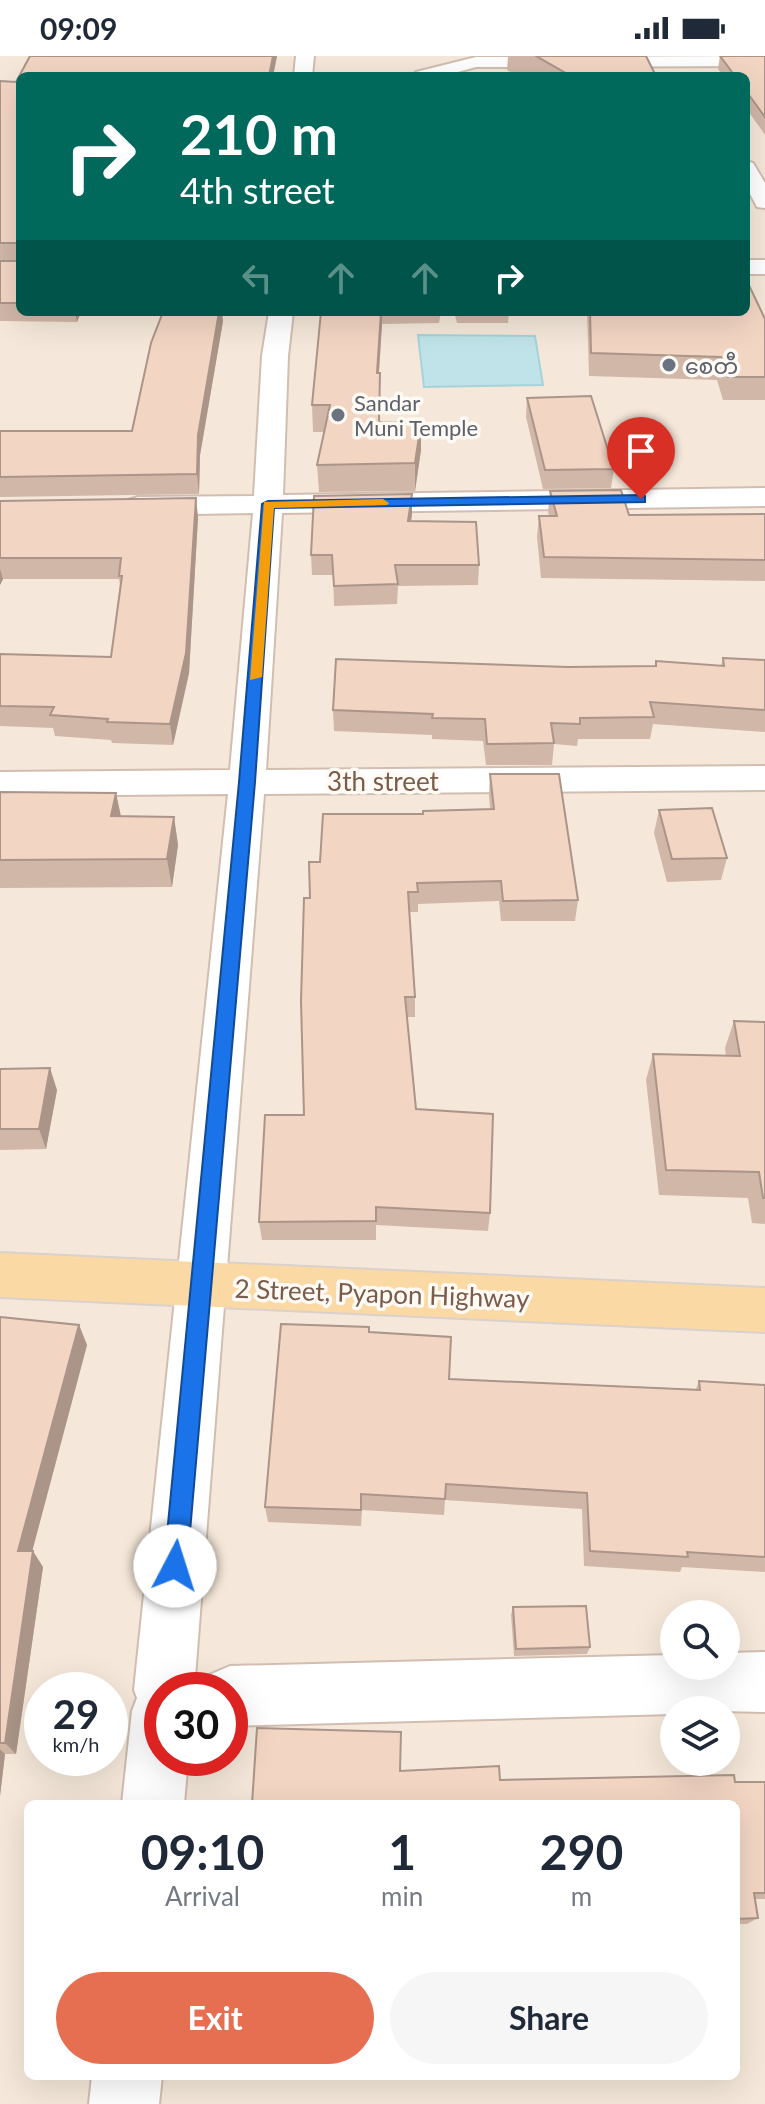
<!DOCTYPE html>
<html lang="en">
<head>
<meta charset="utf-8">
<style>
	:root { --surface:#fff; --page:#f6f6f7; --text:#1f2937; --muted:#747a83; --accent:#e76f51 }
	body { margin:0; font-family:Lato,"Noto Sans Myanmar",sans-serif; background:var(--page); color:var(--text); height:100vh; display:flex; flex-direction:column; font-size:30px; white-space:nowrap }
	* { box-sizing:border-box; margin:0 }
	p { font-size:26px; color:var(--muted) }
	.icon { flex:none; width:44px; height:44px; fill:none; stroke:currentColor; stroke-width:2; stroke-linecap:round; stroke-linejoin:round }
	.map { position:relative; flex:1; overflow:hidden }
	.sheet { position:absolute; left:24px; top:1744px; width:716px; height:280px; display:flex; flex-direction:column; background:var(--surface); border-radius:12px; box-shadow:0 8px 32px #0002 }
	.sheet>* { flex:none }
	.top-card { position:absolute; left:16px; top:16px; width:734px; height:244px; border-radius:12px; box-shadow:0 8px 32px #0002; background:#00695c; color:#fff; overflow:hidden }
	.tools { position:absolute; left:660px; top:1544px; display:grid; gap:16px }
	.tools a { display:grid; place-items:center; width:80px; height:80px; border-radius:50%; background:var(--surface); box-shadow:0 8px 32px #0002; font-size:40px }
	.speed { position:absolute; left:24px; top:1616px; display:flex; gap:16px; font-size:40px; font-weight:700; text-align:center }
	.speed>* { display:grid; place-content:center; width:104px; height:104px; border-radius:50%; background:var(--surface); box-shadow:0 8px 32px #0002; line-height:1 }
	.speed small { font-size:20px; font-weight:400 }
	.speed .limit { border:12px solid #d22; background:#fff; color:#111 }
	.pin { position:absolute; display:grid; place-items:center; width:68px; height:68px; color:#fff; margin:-82px -34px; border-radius:50% 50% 50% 0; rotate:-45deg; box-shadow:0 0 8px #0007 }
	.pin .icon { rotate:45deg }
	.me { position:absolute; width:88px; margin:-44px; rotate:5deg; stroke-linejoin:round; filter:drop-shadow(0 0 6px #0008) }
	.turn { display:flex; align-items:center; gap:28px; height:168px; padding:0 32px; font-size:36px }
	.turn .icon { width:104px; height:104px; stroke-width:2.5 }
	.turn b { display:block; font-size:56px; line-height:68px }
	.lanes { display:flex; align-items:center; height:76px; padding:0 32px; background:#0003; justify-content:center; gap:40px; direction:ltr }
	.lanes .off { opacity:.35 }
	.eta { display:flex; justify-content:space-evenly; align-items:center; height:136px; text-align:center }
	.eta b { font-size:48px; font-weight:700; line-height:56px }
	.button { display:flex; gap:16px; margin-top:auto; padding:16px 32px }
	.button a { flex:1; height:92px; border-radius:48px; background:var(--accent); color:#fff; font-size:32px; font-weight:700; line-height:92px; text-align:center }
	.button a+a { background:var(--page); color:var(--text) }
	.status { display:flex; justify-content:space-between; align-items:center; height:56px; padding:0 40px; background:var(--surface); direction:ltr }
	.status svg { height:22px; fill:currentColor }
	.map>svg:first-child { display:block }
	.residential { fill:#f5e8da; fill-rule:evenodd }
	.water { fill:#bfe3e8; stroke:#a5d3da; stroke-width:2 }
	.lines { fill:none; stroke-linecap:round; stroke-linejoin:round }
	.minor-casing { stroke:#d1beb0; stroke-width:4 }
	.major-casing { stroke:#dad1cd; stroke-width:4 }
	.minor { fill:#fff; fill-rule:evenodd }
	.major { fill:#fbd9a5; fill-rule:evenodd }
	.wall { fill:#d1b7a8 }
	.shaded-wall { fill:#aa9588 }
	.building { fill:#f3d5c3; stroke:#aa9588; stroke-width:2 }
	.route { fill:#1a73e8; stroke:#114b97; stroke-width:2 }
	.slow { fill:#f59e0b }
	.worship-dot { fill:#6b7280; stroke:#fffaf3; stroke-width:3 }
	.labels { text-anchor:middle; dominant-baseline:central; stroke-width:7; stroke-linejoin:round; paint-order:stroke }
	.far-worship-label { font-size:22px; fill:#5b616d; stroke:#fffaf3; text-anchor:start }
	.street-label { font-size:26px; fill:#7a5c4d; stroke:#fffaf3 }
</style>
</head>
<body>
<div class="status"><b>09:09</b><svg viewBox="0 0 49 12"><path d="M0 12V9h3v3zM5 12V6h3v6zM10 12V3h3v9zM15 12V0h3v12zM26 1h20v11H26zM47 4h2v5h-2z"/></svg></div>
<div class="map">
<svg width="765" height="2048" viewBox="0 0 765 2048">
	<rect width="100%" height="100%" fill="#fdf6ec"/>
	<path class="residential" d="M 0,0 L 765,0 L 765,2048 L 0,2048 ZM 20,20 L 746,20 L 746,256 L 20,256 ZM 674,1558 L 726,1558 L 726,1610 L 674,1610 ZM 42,1634 L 110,1634 L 110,1702 L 42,1702 ZM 162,1634 L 230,1634 L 230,1702 L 162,1702 ZM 674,1654 L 726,1654 L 726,1706 L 674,1706 ZM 28,1748 L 736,1748 L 736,2020 L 28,2020 Z"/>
	<path class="water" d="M 418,279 L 535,280 L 543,329 L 424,331 Z"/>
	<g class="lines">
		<defs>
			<path id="minor" d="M 296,0 L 314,0 L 312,20 L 294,20 Z
				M 765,0 L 765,10 L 476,11 L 443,20 L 413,20 L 416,16 L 476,1 Z
				M 746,105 L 753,107 L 765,127 L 765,152 L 757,151 L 746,130 Z
				M 746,204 L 765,204 L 765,218 L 746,218 Z
				M 269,256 L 293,256 L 288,300 L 283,439 L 765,432 L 765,450 L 282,457 L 266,714 L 765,710 L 765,734 L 264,738 L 194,1634 L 162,1634 L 162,1702 L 188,1702 L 184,1748 L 122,1748 L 132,1655 L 137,1642 L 134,1634 L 228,738 L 0,740 L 0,716 L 230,714 L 253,457 L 138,459 L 128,456 L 123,450 L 128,444 L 138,441 L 254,440 L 262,300 Z
				M 765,1596 L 765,1656 L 674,1654 L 674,1658 L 230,1670 L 230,1634 L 203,1634 L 209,1619 L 230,1610 L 674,1599 L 674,1610 L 726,1610 L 726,1597 Z
				M 92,2020 L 162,2020 L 159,2048 L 89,2048 Z"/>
			<path id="major" d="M 0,1197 L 765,1232 L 765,1276 L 0,1241 Z"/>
		</defs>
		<use href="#minor" class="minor-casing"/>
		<use href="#major" class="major-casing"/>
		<use href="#minor" class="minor"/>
		<use href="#major" class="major"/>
	</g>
	<path class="wall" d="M 30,0 L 277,0 L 273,20 L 20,20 L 20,256 L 81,256 L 77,266 L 0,265 L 0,25 L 16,26 Z
		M 508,0 L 646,0 L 656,20 L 517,20 L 507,14 Z
		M 720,0 L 765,0 L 765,81 L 765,79 L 746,52 L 746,20 L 723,20 L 718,13 Z
		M 321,256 L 441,256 L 439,267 L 382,268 L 379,317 L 379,366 L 421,367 L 421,394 L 415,435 L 319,436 L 317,409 L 325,376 L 313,376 L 312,349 Z
		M 454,256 L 509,256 L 508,267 L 457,267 Z
		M 587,256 L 746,256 L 765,263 L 765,344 L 723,344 L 717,324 L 589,320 Z
		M 223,265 L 200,399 L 199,438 L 0,441 L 0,375 L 132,375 Z
		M 527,342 L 614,413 L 611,432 L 543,433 L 526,361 Z
		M 550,435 L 629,459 L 765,458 L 765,525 L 541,522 L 537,481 L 539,460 L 549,460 L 548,456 Z
		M 196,442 L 198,462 L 189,617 L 173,689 L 112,687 L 111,684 L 55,680 L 53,672 L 0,670 L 0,598 L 111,601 L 120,529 L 119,523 L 3,523 L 0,529 L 0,445 Z
		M 412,458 L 411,465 L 479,509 L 478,529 L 398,530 L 397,548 L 334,550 L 333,519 L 312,519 L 311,499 Z
		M 723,602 L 765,604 L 765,676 L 653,668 L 650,683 L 578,683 L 577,690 L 554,688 L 552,709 L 486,709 L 483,685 L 432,683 L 432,679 L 334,675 L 333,654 L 568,611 L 655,610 L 656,605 L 721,610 Z
		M 490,718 L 578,844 L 575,865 L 501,865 L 499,845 L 418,848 L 418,856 L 409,856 L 415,941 L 415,961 L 407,961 L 416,1053 L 490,1157 L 488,1175 L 376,1169 L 376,1184 L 262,1184 L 259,1166 L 304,1059 L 310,842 L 320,806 L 423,758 L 490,753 L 489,739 Z
		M 0,736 L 121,760 L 174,761 L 178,789 L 172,831 L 0,832 Z
		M 659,754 L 727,802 L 721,824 L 667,826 L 654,777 Z
		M 734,965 L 765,966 L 765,1168 L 752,1167 L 748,1142 L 659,1139 L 646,1024 L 653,998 L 726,1000 L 725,992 Z
		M 0,1013 L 57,1034 L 46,1093 L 0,1094 Z
		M 0,1261 L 79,1269 L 87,1289 L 32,1495 L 43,1511 L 16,1698 L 5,1698 L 0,1740 Z
		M 369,1276 L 449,1323 L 696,1333 L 699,1325 L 765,1329 L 765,1516 L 682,1511 L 680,1516 L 584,1510 L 582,1453 L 445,1444 L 444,1459 L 362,1454 L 361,1470 L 268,1466 L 265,1451 Z
		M 513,1551 L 590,1591 L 587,1598 L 514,1600 L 511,1559 Z
		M 400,1715 L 500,1724 L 765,1726 L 765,1843 L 755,1843 L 758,1862 L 747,1868 L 736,1868 L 736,1748 Z"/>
	<path class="shaded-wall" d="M 273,0 L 277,0 L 273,20 L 269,20 Z
		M 75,256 L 81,256 L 77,266 Z
		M 218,256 L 222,256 L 223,265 L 200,399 L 199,438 L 197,418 L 198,379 Z
		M 381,256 L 382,256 L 382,268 L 377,344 L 377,317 Z
		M 421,367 L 421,394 L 415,435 L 415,407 Z
		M 412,438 L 412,458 L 408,485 L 408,465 Z
		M 196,442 L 198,462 L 189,617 L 173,689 L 170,668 Z
		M 0,513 L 3,523 L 0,529 Z
		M 116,737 L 122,765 L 111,760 Z
		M 174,761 L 178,789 L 172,831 L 167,803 Z
		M 50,1012 L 57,1034 L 46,1093 L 39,1073 Z
		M 79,1269 L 87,1289 L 28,1511 L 18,1495 Z
		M 33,1495 L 43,1511 L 16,1698 L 5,1687 Z
		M 0,1693 L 5,1698 L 0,1740 Z"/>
	<path class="building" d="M 30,0 L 273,0 L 269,20 L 20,20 L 20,247 L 0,247 L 0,205 L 19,205 L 19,187 L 0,187 L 0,25 L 16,26 Z
		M 536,0 L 646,0 L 656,20 L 571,20 Z
		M 720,0 L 765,0 L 765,61 L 746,35 L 746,20 L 735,20 Z
		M 746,223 L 765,263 L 765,321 L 728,321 L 721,301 L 591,297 L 590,256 L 746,256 Z
		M 163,256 L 219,256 L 198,379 L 197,418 L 0,421 L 0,375 L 132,375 L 151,287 Z
		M 321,256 L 381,256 L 377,317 L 380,317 L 379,366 L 421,367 L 415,407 L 317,409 L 330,349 L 312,349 Z
		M 591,340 L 614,413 L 545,414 L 527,342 Z
		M 621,434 L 629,459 L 765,458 L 765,504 L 544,501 L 539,460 L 557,460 L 550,435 Z
		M 412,438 L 408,465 L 476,466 L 479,509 L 395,509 L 398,528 L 334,530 L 332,499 L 311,499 L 314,440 Z
		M 196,442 L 186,597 L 170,668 L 107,666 L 108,663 L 50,659 L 54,651 L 0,650 L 0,598 L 111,601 L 122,520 L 119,520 L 121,502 L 0,502 L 0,445 Z
		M 723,602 L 765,604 L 765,654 L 650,646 L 654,661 L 580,662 L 580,668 L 551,667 L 554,687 L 487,688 L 485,663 L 432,662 L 433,658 L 333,654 L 336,603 L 568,611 L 656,610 L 656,605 L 724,610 Z
		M 490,718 L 559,718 L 578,844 L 503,845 L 501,825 L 417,827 L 418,836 L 408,836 L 415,941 L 405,941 L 416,1053 L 493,1058 L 490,1157 L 376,1151 L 376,1165 L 259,1166 L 265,1059 L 304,1059 L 301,945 L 304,842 L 310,842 L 309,806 L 320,806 L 323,758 L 423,758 L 423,755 L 494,753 Z
		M 0,736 L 116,737 L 111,760 L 174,761 L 167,803 L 0,804 Z
		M 712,752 L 727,802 L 672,803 L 659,754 Z
		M 734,965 L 765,966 L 765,1142 L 763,1142 L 759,1116 L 666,1114 L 653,998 L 740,1000 Z
		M 50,1012 L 39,1073 L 0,1073 L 0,1013 Z
		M 0,1261 L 79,1269 L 18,1495 L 33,1495 L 5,1687 L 0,1687 Z
		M 281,1268 L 369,1271 L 369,1276 L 451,1281 L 449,1323 L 700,1334 L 699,1325 L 765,1329 L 765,1501 L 687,1496 L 688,1501 L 590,1495 L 587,1437 L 446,1428 L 445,1443 L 361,1438 L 361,1454 L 265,1451 Z
		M 586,1550 L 590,1591 L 516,1593 L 513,1551 Z
		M 257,1672 L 401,1676 L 400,1715 L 499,1710 L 500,1724 L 734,1719 L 735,1726 L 765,1726 L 765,1837 L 754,1837 L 758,1862 L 736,1863 L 736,1748 L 252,1748 Z"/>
	<path class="route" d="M 641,439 L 645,440 L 645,446 L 274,452 L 255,726 L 187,1510 L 184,1518 L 175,1521 L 167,1518 L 164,1510 L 239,726 L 262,448 L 268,445 Z"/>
	<path class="slow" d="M 383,443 L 389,447 L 387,449 L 274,452 L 262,621 L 250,624 L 264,446 Z"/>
	<g class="worship-dot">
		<circle cx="669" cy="309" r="8"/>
		<circle cx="338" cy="359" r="8"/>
	</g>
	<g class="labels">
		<g class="far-worship-label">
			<text x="685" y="309">စေတီ</text>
			<text x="354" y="346">Sandar<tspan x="354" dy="25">Muni Temple</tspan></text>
		</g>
		<g class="street-label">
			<text x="383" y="725">3th street</text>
			<text transform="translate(382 1237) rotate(2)">2 Street, Pyapon Highway</text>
		</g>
	</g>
</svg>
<div class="tools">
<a><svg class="icon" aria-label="search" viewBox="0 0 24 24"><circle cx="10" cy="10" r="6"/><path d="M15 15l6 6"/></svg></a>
<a><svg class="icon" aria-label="layers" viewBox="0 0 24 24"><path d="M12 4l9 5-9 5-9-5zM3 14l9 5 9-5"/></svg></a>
</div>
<div class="speed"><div>29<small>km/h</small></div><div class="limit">30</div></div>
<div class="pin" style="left:641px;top:443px;background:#d93025"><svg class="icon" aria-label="arrive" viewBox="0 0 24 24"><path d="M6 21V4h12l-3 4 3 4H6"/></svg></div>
<svg class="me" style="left:175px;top:1510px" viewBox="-20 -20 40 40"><circle r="19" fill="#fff"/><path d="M0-13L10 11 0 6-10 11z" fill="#1a73e8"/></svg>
<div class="top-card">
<div class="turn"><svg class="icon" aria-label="right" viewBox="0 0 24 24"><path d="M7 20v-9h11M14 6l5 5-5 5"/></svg><div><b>210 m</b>4th street</div></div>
<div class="lanes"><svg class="icon off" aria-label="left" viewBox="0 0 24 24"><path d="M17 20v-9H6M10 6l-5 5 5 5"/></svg><svg class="icon off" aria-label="ahead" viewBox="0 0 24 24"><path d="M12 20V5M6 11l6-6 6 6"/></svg><svg class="icon off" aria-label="ahead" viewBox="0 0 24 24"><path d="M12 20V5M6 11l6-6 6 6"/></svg><svg class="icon" aria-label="right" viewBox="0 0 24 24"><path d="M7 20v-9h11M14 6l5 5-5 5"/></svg></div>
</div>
<section class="sheet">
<div class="eta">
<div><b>09:10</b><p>Arrival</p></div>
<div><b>1</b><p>min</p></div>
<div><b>290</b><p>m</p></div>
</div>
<div class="button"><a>Exit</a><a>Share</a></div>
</section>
</div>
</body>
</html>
